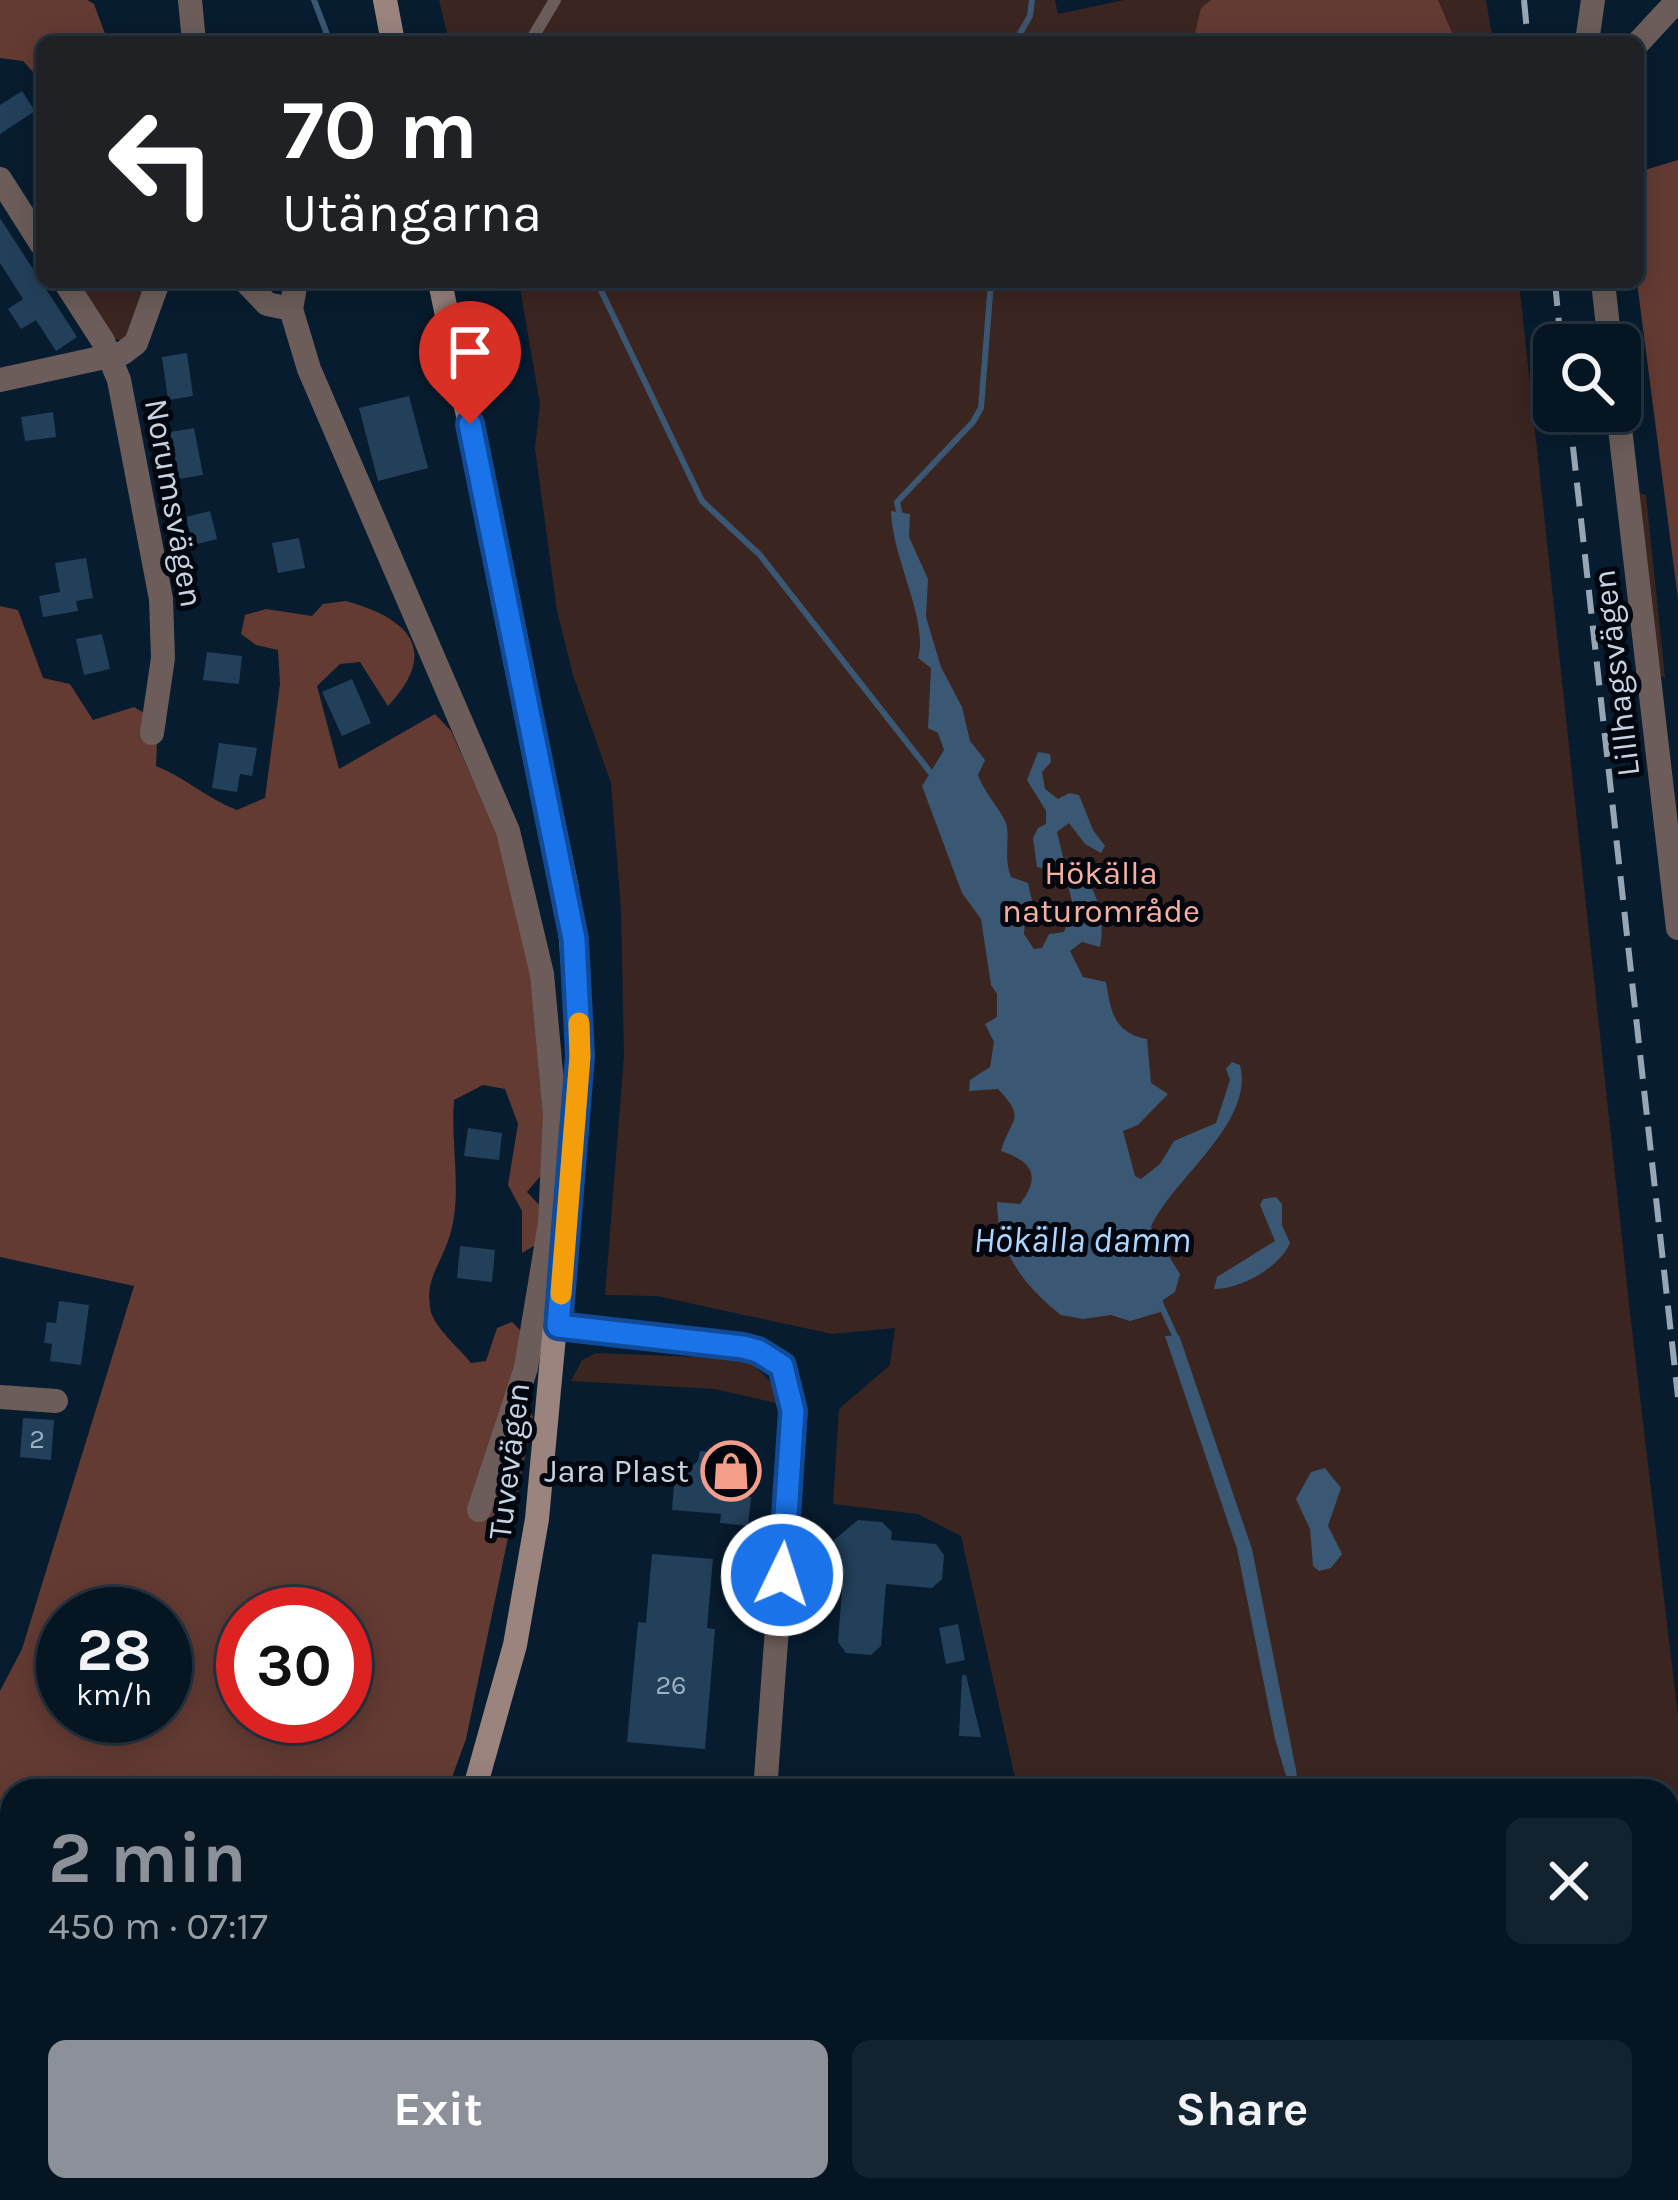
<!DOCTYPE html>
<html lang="en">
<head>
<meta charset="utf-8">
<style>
	:root { --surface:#051522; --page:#13222f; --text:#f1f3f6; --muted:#979fa5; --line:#263440; --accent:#8c9099 }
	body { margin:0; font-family:Karla,sans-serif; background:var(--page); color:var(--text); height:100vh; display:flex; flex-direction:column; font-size:45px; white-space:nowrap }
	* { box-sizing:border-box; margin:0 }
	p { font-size:39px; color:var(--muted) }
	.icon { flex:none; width:66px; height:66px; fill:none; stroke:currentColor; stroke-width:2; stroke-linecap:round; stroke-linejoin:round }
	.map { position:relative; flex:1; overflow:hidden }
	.details { position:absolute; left:0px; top:1779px; width:1680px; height:423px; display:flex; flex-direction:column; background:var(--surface); border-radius:36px 36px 0 0; box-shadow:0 6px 30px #0003,0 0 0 3px var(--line) }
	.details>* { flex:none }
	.top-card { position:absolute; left:36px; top:36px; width:1608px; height:252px; border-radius:18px; box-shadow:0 6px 30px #0003,0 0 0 3px var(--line); background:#202124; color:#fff; overflow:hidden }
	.buttons { position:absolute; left:1533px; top:324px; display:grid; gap:24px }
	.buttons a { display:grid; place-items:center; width:108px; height:108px; border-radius:18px; background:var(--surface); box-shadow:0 6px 30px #0003,0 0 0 3px var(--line); font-size:60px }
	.speed { position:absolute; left:36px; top:1587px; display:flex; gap:24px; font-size:60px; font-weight:700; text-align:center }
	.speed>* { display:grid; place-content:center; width:156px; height:156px; border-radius:50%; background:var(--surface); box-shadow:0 6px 30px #0003,0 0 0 3px var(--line); line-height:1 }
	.speed small { font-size:30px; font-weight:400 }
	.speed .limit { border:18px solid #d22; background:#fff; color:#111 }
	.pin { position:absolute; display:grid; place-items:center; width:102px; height:102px; color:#fff; margin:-123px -51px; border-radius:50% 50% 50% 0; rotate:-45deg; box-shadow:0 0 12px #0007 }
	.pin .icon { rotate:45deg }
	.me { position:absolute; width:132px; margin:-66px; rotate:4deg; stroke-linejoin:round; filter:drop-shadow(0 0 9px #0008) }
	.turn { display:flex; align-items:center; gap:42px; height:252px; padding:0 48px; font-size:54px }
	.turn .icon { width:156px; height:156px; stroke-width:2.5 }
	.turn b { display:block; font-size:84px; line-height:102px }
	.round { display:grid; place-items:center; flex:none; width:126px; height:126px; border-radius:18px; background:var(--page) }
	.overview { display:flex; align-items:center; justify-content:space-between; height:204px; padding:0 48px }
	h1 { font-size:72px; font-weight:700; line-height:90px; color:var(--accent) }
	.cta { display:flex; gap:24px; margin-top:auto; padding:24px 48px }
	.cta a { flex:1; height:138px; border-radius:18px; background:var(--accent); color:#fff; font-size:48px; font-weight:700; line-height:138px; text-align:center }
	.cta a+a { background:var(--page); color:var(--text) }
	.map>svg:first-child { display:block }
	.green { fill:#3b2520 }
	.forest { fill:#633b33; fill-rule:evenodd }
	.water { fill:#3a5773 }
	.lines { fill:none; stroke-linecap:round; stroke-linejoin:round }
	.stream { stroke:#3a5773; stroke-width:6 }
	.building { fill:#23405b }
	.service { stroke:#6c5d5a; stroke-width:12 }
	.minor { stroke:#6c5d5a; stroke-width:24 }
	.tertiary { stroke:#6c5d5a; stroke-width:24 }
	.secondary { stroke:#9b837e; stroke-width:24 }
	.rail { stroke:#97a6b4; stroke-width:6; stroke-dasharray:24 12; stroke-linecap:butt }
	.route-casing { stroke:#114b97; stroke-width:30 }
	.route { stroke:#1a73e8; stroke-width:21 }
	.slow { stroke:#f59e0b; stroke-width:21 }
	.labels { text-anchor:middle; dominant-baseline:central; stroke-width:10; stroke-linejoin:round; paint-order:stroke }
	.number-label { font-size:27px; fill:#9daebf }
	.street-label { font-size:33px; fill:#c6d3e0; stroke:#02060e }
	.park-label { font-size:33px; fill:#f7af9f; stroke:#02060e }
	.poi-label { font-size:33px; fill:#c6d3e0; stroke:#02060e; text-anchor:end }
	.water-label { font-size:36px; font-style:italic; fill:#add7fe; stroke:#02060e }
</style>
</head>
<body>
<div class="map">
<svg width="1678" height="2200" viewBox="0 0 1678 2200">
	<rect width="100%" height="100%" fill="#071c2e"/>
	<path class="green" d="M 439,0 L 1055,0 L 1058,14 L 1124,0 L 1486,0 L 1493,42 L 449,42 Z
		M 77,282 L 141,282 L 147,291 L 142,314 L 122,341 L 113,338 Z
		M 519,282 L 1519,282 L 1630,1313 L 1678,1716 L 1678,1850 L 1668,1853 L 1668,1791 L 1018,1791 L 961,1536 L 918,1514 L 833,1504 L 839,1409 L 890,1365 L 895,1328 L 832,1334 L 657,1296 L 605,1295 L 624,1056 L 621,909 L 611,783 L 573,675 L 557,611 L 535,448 L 540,404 Z
		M 1639,493 L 1646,495 L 1665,678 L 1661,676 Z
		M 596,1353 L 747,1359 L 774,1385 L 776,1403 L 715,1389 L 571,1381 L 582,1360 Z"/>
	<path class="forest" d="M 0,0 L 87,0 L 94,4 L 108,42 L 42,42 L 42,82 L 23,61 L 0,58 Z
		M 1211,0 L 1438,0 L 1456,42 L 1193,42 L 1201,8 Z
		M 1678,160 L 1678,599 L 1637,282 L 1638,172 Z
		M 346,601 C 408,618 441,650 388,706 L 360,662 L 340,664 L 317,686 L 339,769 L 435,714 L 451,731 L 502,844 L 536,995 L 544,1090 L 542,1174 L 527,1192 L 542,1208 L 537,1244 L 522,1253 L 522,1211 L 508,1185 L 518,1124 L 505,1089 L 483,1085 L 454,1100 C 450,1146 464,1197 448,1241 C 439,1267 424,1281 431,1312 C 436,1329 460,1349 471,1363 L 486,1361 L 497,1328 L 512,1322 L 521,1331 L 519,1371 L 533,1418 L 466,1739 L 451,1780 L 417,1791 L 12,1791 L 12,1952 L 0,1964 L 0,1691 L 22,1649 L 134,1286 L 0,1257 L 0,606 L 18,610 L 43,678 L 70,684 L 93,720 L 134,707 L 158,721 L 156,766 C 186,778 206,798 237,810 L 265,798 L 280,684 L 278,650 L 256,645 L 241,634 L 245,615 L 266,609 L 312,616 L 323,604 ZM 63,1614 L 165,1614 L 165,1716 L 63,1716 ZM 243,1614 L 345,1614 L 345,1716 L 243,1716 Z"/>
	<path class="water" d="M 891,511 L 910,514 L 909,537 L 928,579 L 926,617 L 941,667 L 962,707 L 970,741 L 985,760 L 978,775 C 985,795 1005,814 1007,827 C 1009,845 1004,859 1011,877 L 1028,883 L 1035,914 L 1025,922 L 1024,934 L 1034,949 L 1042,948 L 1049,934 L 1064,932 L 1073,905 L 1065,875 L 1037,867 L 1033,838 L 1038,828 L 1046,824 L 1046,811 L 1027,780 L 1038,752 L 1050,754 L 1051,762 L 1042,772 L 1045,789 L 1058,799 L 1069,793 L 1079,795 L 1093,830 L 1105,846 L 1101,853 L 1085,844 L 1069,823 L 1057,832 L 1063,857 C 1093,876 1107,911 1100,947 L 1082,942 L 1070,951 L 1083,977 L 1106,982 C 1111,1012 1114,1033 1147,1039 L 1151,1083 L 1168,1094 L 1138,1125 L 1123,1131 L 1135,1176 L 1141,1179 L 1160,1164 L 1174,1141 L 1216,1123 L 1230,1080 L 1226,1069 L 1232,1062 L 1240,1065 C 1255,1123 1172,1179 1151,1227 L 1180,1274 L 1175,1292 L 1163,1300 L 1164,1311 L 1130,1321 L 1111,1315 L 1083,1319 L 1061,1315 C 1024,1286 997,1251 997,1202 L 1020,1204 C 1041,1176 1033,1162 1001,1151 C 1011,1117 1027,1120 998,1089 L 969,1091 L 970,1080 L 990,1067 L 994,1042 L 985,1024 L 997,1017 L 997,994 L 991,985 L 981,919 L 962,893 L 922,786 L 944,750 L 938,733 L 928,728 L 931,668 L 918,658 C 929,621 892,558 891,511 Z
		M 1276,1197 L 1282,1204 L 1282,1225 L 1290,1243 C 1279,1268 1241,1289 1214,1289 L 1217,1277 L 1275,1241 L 1260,1205 L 1263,1199 Z
		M 1179,1335 L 1252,1549 L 1296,1770 L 1298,1786 L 1290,1789 L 1275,1739 L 1237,1549 L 1165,1336 Z
		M 1325,1468 L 1341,1488 L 1328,1526 L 1342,1554 L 1331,1568 L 1319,1571 L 1313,1566 L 1310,1529 L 1296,1499 L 1311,1472 Z"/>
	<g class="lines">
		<path class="stream" d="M 314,0 L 330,42
			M 1015,42 L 1030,16 L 1032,0
			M 597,282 L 702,501 L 760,555 L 934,777
			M 900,516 L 897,502 L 973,422 L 981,408 L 991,282
			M 1160,1303 L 1177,1340
			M 1397,2190 L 1399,2200
			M 476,2200 L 499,2190"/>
	</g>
	<path class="building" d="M 22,91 L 35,111 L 0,134 L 0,105 Z
		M 0,218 L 77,337 L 56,351 L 36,320 L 21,329 L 8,309 L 23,299 L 0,263 Z
		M 187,353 L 193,396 L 168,400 L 162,357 Z
		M 409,396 L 428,468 L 378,481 L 359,408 Z
		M 53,412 L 56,437 L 25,441 L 21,417 Z
		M 194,428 L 203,475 L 179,479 L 170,432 Z
		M 210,511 L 217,539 L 193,545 L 186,517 Z
		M 299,538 L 305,568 L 278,573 L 272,543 Z
		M 86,558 L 93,598 L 76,601 L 78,611 L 43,617 L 39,596 L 60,592 L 55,563 Z
		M 102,634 L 110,669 L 84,675 L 76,639 Z
		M 207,652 L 242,656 L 239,684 L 203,680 Z
		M 352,679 L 371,723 L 342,736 L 322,692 Z
		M 219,743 L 257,748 L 252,776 L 240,774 L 237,792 L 212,788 Z
		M 468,1128 L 502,1133 L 499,1160 L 464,1156 Z
		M 460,1246 L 495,1250 L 492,1282 L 457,1278 Z
		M 59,1301 L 89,1305 L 81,1365 L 50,1361 L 52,1344 L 44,1343 L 47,1322 L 56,1323 Z
		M 23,1418 L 54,1420 L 51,1460 L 20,1457 Z
		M 700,1451 L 738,1454 L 735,1495 L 751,1497 L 748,1526 L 720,1523 L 721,1514 L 672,1510 L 675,1472 L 683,1473 L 698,1461 Z
		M 858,1520 L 882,1522 L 892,1532 L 891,1540 L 936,1544 L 944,1555 L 942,1579 L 932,1588 L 886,1584 L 881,1646 L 871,1655 L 846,1653 L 838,1642 L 842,1589 L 825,1570 L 828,1545 Z
		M 652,1554 L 713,1559 L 707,1628 L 715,1629 L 705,1749 L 627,1742 L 638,1622 L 646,1623 Z
		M 958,1624 L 965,1660 L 946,1664 L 939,1628 Z
		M 962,1675 L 966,1675 L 981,1737 L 959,1736 Z"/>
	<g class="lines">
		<path class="service" d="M 530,42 L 555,0"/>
		<path class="minor" d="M 1638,43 L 1678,0
			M 0,179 L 42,245
			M 65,282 L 103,341 L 119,380 L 161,599 L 163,658 L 152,733
			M 246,282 L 267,304 L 291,309
			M 296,282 L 291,309 L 309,369 L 508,831 L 542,974 L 555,1115 L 550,1223 L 526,1368 L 479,1510
			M 0,380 L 123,353 L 136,343 L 158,282
			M 558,1326 L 743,1347 L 758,1351 L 782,1367 L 793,1411 L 765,1791
			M 0,1397 L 56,1401
			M 0,2086 L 12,2072
			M 114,2200 L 119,2190"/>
		<path class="tertiary" d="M 190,0 L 194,42
			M 1587,42 L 1593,0
			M 1603,282 L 1610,345
			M 1618,411 L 1678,928"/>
		<path class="secondary" d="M 385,0 L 393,42
			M 440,282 L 567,889 L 580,1056 L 537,1519 L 515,1645 L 474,1791
			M 306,2200 L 310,2190
			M 339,2200 L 343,2190"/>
		<path class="rail" d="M 1524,0 L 1528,42
			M 1555,282 L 1561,345
			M 1569,411 L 1678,1397"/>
	</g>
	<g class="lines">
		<defs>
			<path id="route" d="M 470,424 L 574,939 L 580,1056 L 558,1326 L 743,1347 L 758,1351 L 782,1366 L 793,1411 L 782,1575"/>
		</defs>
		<use href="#route" class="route-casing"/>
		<use href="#route" class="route"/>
		<path class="slow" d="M 561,1294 L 580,1056 L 579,1023"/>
	</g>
	<defs>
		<symbol id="shop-ring" viewBox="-11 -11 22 22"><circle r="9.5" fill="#02060e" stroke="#f49e8a" stroke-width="1.5"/><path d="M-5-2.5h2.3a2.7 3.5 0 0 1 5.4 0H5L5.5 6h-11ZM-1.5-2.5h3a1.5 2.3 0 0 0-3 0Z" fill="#f49e8a"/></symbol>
	</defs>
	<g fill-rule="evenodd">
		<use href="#shop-ring" x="698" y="1438" width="66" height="66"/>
	</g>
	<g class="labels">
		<g class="number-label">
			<text x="37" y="1439">2</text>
			<text x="671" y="1685">26</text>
		</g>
		<g class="street-label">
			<text transform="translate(174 503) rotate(80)">Norumsvägen</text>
			<text transform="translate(1616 673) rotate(-97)">Lillhagsvägen</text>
			<text transform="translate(509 1461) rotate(-83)">Tuvevägen</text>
		</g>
		<g class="park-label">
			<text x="1101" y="873">Hökälla<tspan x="1101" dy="38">naturområde</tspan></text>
		</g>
		<g class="poi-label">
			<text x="689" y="1471">Jara Plast</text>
		</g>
		<g class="water-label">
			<text x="1082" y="1240">Hökälla damm</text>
		</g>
	</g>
</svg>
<div class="buttons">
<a><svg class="icon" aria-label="search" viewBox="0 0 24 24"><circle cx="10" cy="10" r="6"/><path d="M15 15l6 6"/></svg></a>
</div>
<div class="speed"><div>28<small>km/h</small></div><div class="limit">30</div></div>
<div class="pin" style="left:470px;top:424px;background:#d93025"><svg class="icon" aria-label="arrive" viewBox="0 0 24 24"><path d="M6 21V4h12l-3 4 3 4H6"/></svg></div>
<svg class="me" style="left:782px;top:1575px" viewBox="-20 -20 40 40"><circle r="17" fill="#1a73e8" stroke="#fff" stroke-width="3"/><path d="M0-11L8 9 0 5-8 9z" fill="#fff"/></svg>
<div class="top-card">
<div class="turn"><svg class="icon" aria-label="left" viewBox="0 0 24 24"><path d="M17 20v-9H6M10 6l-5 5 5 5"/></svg><div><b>70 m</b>Utängarna</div></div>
</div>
<section class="details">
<div class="overview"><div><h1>2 min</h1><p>450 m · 07:17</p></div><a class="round"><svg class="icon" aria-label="close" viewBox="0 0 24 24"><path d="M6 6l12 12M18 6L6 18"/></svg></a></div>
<div class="cta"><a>Exit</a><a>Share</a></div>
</section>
</div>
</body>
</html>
